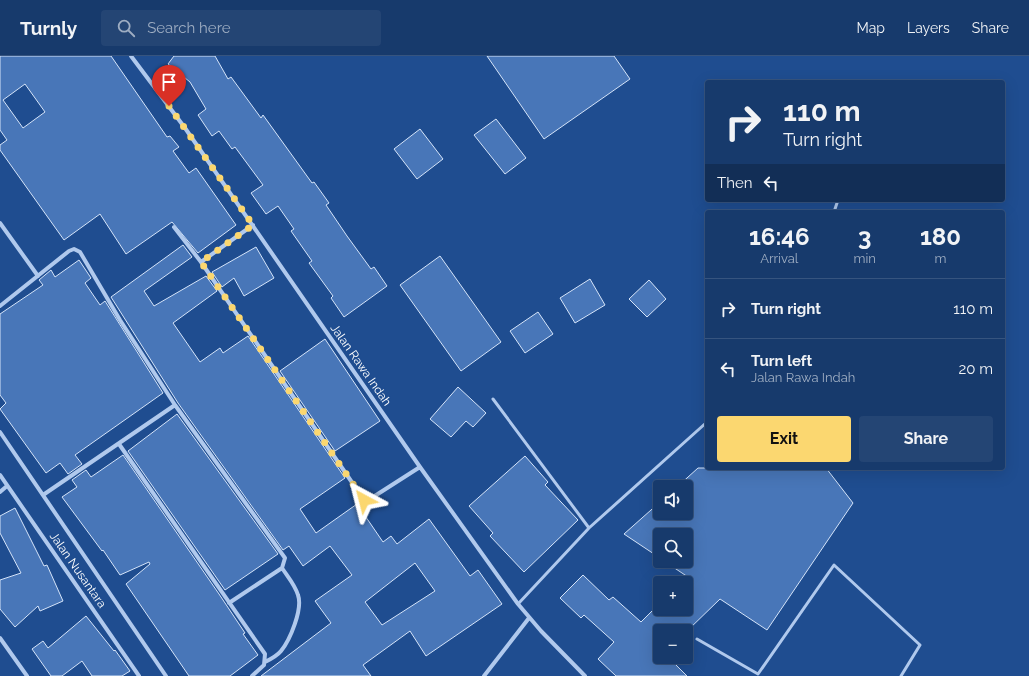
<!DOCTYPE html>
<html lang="en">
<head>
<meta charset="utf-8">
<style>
	:root { --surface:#173a6c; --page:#244574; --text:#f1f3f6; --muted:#9eadc2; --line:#36547f; --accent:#fbd770 }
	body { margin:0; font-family:Raleway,sans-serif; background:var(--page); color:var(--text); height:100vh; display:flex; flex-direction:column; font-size:15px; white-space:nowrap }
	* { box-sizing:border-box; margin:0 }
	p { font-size:13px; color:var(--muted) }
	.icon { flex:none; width:22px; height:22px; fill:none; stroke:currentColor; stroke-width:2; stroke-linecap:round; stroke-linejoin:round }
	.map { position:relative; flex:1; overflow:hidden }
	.details { position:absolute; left:705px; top:154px; width:300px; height:260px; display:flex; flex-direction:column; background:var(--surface); border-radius:4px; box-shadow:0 4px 16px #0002,0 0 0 1px var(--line) }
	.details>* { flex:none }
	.banner { position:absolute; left:705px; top:24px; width:300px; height:122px; border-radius:4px; box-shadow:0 4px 16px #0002,0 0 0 1px var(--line); background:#173a6c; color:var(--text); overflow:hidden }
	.tools { position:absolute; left:653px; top:424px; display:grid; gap:8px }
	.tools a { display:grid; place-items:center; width:40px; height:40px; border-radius:4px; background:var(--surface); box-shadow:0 4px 16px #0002,0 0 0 1px var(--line); font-size:20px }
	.pin { position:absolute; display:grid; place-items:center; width:34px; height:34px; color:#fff; margin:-41px -17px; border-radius:50% 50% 50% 0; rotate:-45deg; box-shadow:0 0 4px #0007 }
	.pin .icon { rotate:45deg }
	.me { position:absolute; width:44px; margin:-22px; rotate:322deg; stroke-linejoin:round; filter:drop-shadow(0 0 3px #0008) }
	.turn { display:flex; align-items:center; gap:14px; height:84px; padding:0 12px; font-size:18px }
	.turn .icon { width:52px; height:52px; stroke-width:2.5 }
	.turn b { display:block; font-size:28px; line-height:34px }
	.then { display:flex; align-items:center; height:38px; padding:0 12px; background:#0003; gap:8px; font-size:15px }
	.eta { display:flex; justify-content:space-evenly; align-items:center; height:68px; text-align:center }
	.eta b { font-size:24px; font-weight:700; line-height:28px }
	.primary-button { display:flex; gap:8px; margin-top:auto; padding:8px 12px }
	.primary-button a { flex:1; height:46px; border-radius:4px; background:var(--accent); color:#111; font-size:16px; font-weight:700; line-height:46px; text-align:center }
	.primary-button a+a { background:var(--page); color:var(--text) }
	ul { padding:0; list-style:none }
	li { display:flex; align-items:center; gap:12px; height:60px; padding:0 12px; border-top:1px solid var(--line) }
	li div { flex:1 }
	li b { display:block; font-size:15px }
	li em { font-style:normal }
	header { display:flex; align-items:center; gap:24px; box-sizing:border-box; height:56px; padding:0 20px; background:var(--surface); border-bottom:1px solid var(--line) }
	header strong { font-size:19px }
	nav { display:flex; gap:22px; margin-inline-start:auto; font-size:14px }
	.search { width:280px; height:36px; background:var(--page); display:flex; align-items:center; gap:10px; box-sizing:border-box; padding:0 14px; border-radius:4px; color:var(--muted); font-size:15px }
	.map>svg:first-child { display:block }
	.building { fill:#4876b8; stroke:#d5e4f9; fill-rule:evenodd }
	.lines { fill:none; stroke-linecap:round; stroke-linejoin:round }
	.service { stroke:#b0c9ed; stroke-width:3 }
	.minor { stroke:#b0c9ed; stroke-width:4 }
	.route { stroke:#fbd770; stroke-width:7; stroke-dasharray:0 12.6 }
	.labels { text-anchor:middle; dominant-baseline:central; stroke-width:3; stroke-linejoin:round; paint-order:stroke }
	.street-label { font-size:12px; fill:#fff; stroke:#1f4d90 }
</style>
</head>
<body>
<header>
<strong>Turnly</strong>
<div class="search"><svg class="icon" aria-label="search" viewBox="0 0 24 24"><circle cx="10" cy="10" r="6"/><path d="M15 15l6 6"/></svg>Search here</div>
<nav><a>Map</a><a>Layers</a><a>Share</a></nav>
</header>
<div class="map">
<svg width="1029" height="620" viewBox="0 0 1029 620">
	<rect width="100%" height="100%" fill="#1f4d90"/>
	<path class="building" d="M 0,0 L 111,0 L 167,81 L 170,80 L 179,91 L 173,95 L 189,117 L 196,112 L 236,169 L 198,197 L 172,166 L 126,198 L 100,158 L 64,184 L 0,94 L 0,89 L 7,84 L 0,74 ZM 25,28 L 45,56 L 23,72 L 3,44 Z
		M 174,0 L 215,0 L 228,23 L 231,21 L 261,62 L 263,59 L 312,127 L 314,126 L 329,147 L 326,149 L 347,180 L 371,213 L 374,211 L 387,230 L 344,261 L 331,242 L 333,240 L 309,207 L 312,205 L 291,175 L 294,173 L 278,150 L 266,158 L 251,137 L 263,129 L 235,91 L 232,93 L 219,75 L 212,80 L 198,59 L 206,53 L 190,26 L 168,8 Z
		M 487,0 L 614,0 L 630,23 L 544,83 Z
		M 496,63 L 526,102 L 505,118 L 474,79 Z
		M 420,73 L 443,103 L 417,123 L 394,93 Z
		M 183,189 L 192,201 L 144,235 L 154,250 L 206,220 L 217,235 L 173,267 L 200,306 L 220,292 L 223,297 L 248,280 L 345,422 L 300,453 L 316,477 L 357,448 L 383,486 L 391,480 L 397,488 L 429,463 L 470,520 L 478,514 L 502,548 L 426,600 L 410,575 L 363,609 L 371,620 L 261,620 L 331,567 L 315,545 L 352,519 L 330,490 L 303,510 L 289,490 L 283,494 L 178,347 L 111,241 ZM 415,507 L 435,535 L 382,569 L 365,546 Z
		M 256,191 L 274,222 L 244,240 L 234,222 L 222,231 L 212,216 Z
		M 440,200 L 501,286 L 461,315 L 400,229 Z
		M 79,204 L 91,222 L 85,227 L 100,249 L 105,245 L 163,337 L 75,399 L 82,408 L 68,418 L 60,407 L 46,417 L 0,353 L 6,347 L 0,339 L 0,258 L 43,229 L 39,224 L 51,214 L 55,221 Z
		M 590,223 L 605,249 L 575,267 L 560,242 Z
		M 649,224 L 666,243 L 647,261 L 629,243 Z
		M 538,256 L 553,278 L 525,297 L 510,275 Z
		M 325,283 L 380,365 L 335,395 L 280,315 Z
		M 458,331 L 486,357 L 473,371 L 466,365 L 451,381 L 430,363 Z
		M 177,358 L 278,498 L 225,534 L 128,395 Z
		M 123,399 L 219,538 L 245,577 L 243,578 L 258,599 L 230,620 L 189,620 L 126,528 L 150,508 L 149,506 L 120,519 L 103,494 L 102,495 L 62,441 L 77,431 L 72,424 L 86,414 L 91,421 Z
		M 525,400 L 548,426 L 545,429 L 578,464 L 524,516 L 490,480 L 493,477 L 469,450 Z
		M 698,412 L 826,412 L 853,447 L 767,574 L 720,543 L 686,576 L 660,575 L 660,601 L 668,601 L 687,620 L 616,620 L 598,603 L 614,586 L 584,559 L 581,562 L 560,542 L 583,519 L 609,544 L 613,541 L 641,566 L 660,547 L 660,553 L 686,553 L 686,527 L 681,527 L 688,521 L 664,505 L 686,505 L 686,479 L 660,479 L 660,502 L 624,478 L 660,446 L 660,457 L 686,457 L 686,431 L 677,431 Z
		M 15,452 L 44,510 L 47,509 L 63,545 L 40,555 L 38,550 L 15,571 L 0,553 L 0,524 L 21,517 L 0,477 L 0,460 Z
		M 86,560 L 114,595 L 115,594 L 130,615 L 122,620 L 92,620 L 82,605 L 62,620 L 51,620 L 32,593 L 43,585 L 48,592 Z"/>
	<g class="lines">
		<path class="service" d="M 834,156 L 838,144
			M 493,343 L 589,472
			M 518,548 L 589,472 L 707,366
			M 697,583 L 758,618 L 834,509 L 920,589 L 901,620"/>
		<path class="minor" d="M 131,0 L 185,72 L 420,411 L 518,548 L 541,575 L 585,620
			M 0,167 L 38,220
			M 174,171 L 201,206 L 362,441 L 364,444 L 370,443 L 420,411
			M 201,206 L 253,169
			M 0,250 L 69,195 L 74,193 L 80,196 L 120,264 L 175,349 L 285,502 L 282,512 L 229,547
			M 0,376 L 166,620
			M 119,388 L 265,598 L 264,609 L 252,620
			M 0,419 L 139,620
			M 0,436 L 7,430
			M 43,439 L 175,349
			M 0,582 L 27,620
			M 265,606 C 271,603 277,600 281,595 C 290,584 303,553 298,539 C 295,529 288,521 282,512
			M 484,620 L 529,562"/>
	</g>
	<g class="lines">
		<path class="route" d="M 169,50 L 253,169 L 201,206 L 364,444"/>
	</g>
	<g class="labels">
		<g class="street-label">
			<text transform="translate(361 309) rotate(55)">Jalan Rawa Indah</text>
			<text transform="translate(78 514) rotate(55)">Jalan Nusantara</text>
		</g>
	</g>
</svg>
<div class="tools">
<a><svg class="icon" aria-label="sound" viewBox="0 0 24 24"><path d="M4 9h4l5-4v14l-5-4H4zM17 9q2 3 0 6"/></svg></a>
<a><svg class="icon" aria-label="search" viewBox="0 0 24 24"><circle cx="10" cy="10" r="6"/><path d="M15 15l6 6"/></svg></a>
<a>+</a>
<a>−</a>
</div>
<div class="pin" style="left:169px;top:50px;background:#d93025"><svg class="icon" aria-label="arrive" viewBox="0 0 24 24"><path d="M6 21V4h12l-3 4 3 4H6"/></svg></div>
<svg class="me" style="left:364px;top:444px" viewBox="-20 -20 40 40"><path d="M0-17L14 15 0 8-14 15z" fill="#fbd770" stroke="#fff" stroke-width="4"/></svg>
<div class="banner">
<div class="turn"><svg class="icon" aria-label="right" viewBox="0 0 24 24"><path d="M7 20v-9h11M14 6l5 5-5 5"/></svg><div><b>110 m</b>Turn right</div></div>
<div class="then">Then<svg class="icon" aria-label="left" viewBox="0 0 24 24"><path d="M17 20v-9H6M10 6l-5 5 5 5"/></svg></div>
</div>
<section class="details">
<div class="eta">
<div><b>16:46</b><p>Arrival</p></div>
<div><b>3</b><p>min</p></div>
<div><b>180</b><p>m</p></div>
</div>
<ul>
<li><svg class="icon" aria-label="right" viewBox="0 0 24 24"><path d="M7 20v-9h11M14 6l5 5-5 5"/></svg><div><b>Turn right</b></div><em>110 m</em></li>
<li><svg class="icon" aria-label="left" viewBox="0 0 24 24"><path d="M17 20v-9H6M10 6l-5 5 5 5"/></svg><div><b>Turn left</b><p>Jalan Rawa Indah</p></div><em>20 m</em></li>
</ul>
<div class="primary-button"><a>Exit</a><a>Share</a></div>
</section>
</div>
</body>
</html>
